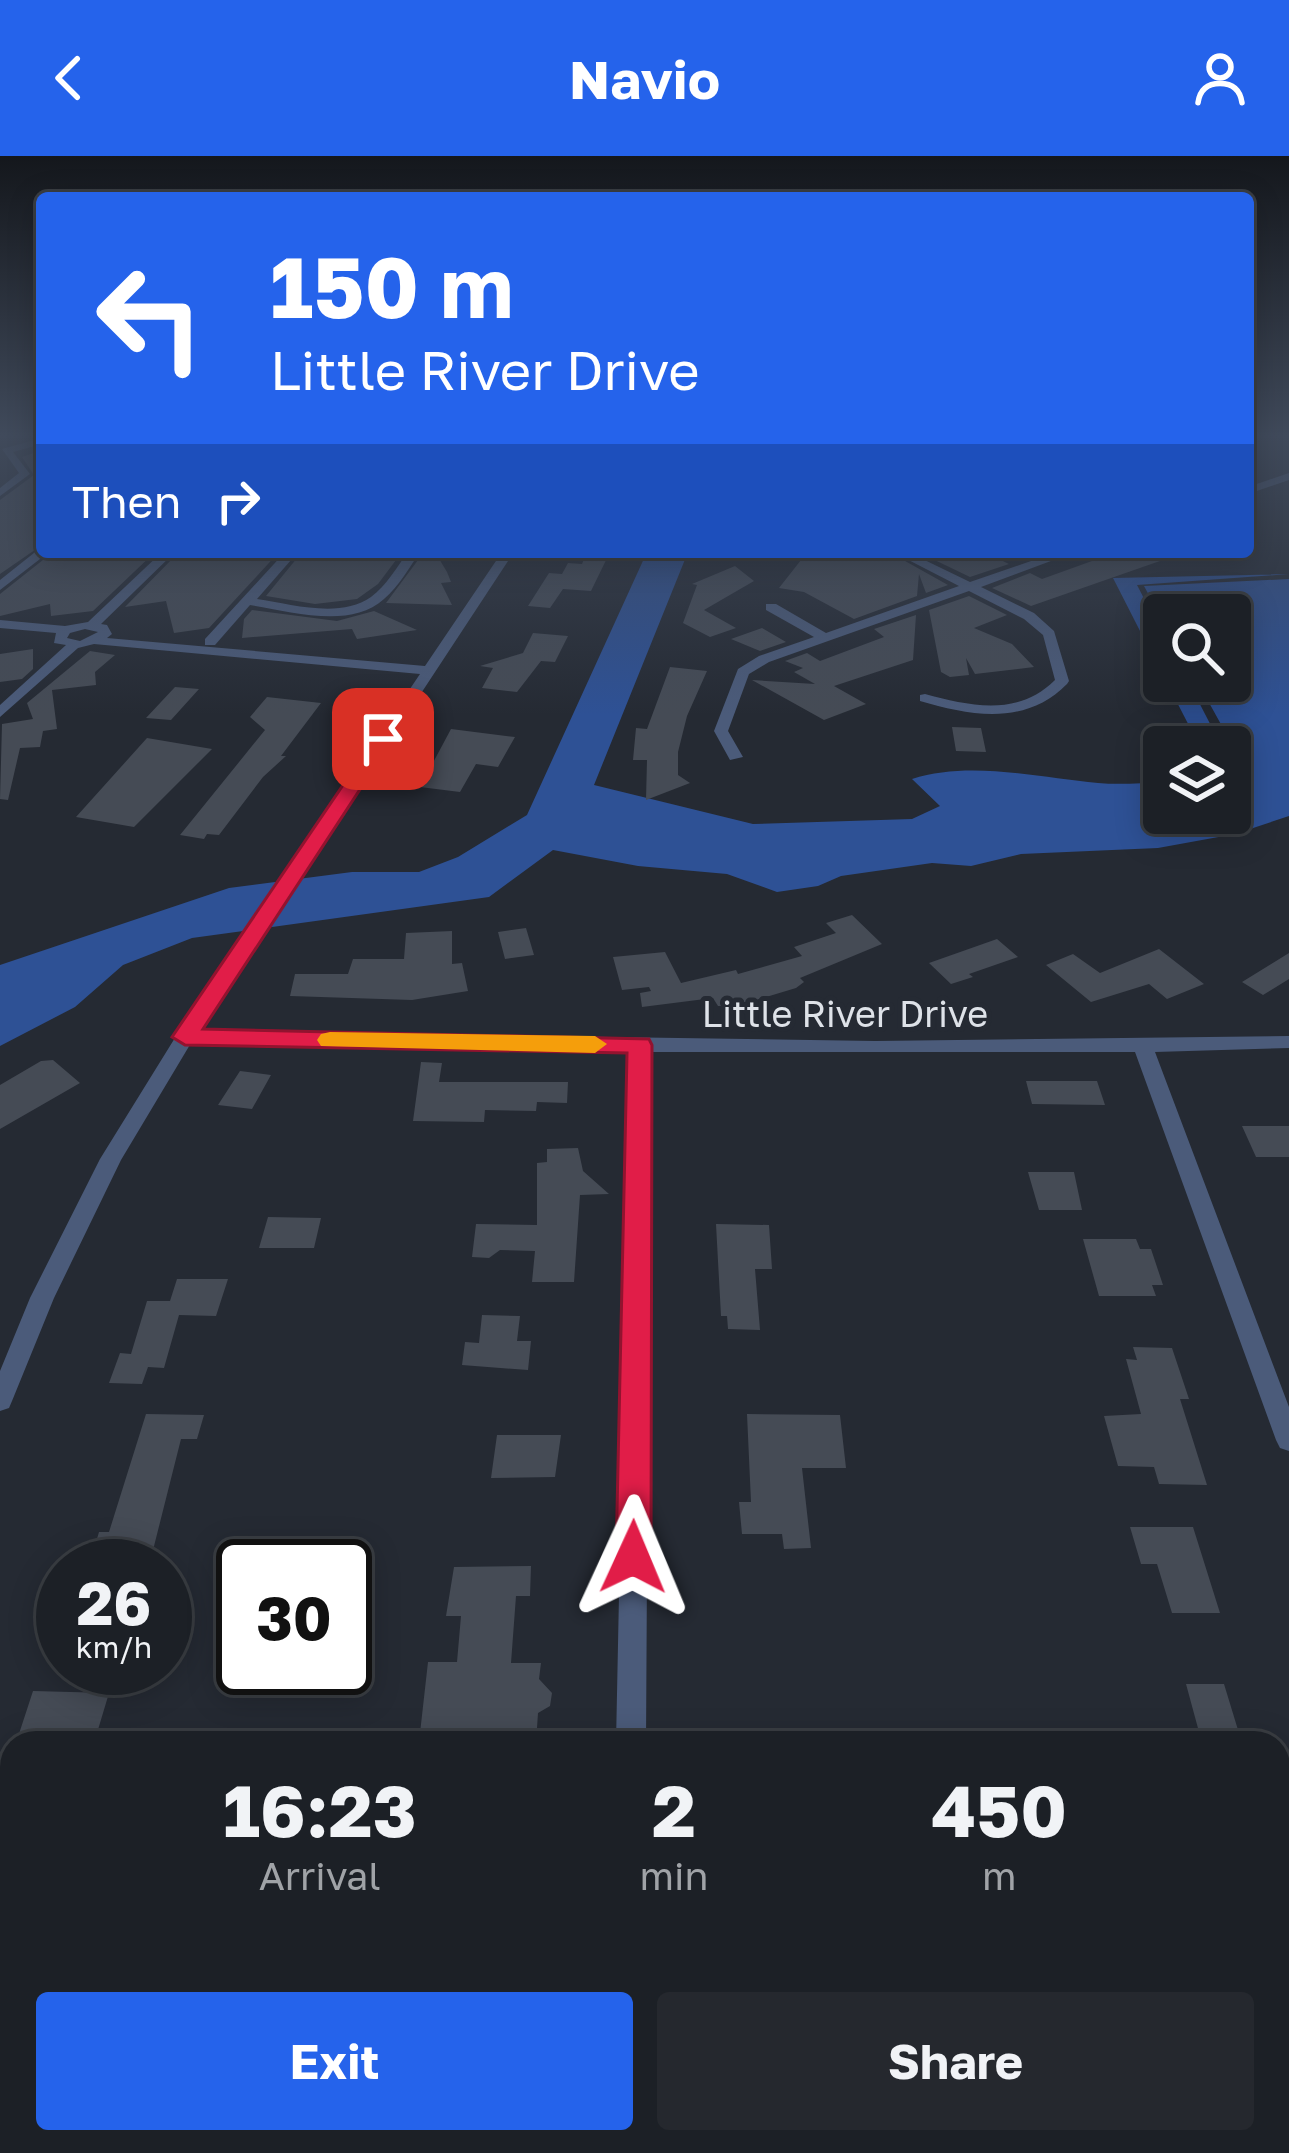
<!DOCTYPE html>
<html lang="en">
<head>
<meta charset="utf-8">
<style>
	:root { --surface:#1c2026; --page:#25282e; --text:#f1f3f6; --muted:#a0a3a7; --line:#3a3e43; --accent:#2563eb }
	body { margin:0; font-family:"Golos Text",sans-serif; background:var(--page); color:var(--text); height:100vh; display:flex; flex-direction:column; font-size:45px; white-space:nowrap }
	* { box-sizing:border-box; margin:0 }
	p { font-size:39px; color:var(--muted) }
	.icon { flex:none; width:66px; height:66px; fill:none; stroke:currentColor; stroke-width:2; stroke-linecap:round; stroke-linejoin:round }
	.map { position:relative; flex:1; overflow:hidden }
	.drawer { position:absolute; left:0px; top:1575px; width:1290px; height:423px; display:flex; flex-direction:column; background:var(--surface); border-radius:36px 36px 0 0; box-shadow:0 6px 30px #0003,0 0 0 3px var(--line) }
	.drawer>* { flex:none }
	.guide { position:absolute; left:36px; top:36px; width:1218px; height:366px; border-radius:12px; box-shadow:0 6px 30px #0003,0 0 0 3px var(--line); background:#2563eb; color:#fff; overflow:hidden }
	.controls { position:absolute; left:1143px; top:438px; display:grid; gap:24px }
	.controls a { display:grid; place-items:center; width:108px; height:108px; border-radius:12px; background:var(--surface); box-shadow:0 6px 30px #0003,0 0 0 3px var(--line); font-size:60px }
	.speed { position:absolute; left:36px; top:1383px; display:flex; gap:24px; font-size:60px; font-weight:700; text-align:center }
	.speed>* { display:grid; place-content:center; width:156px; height:156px; border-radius:50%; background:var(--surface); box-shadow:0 6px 30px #0003,0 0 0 3px var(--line); line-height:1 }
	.speed small { font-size:30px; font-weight:400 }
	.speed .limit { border:6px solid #111; border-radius:18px; background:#fff; color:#111 }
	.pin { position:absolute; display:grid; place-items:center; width:102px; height:102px; color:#fff; margin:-51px; border-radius:24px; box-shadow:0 6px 18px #0006 }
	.me { position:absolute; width:132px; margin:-66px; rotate:1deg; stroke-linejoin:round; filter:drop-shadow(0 0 9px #0008) }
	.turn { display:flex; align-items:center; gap:42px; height:252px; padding:0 36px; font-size:54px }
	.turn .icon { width:156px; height:156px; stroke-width:2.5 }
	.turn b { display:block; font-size:84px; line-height:102px }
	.then { display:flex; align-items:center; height:114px; padding:0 36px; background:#0003; gap:24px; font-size:45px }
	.eta { display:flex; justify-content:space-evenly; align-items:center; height:204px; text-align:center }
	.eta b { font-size:72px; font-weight:700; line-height:84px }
	.button { display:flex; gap:24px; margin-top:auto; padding:24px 36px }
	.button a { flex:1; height:138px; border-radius:12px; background:var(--accent); color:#fff; font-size:48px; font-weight:700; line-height:138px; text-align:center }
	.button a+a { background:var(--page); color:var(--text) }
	header { display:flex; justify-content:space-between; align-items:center; height:156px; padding:0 36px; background:var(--accent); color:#fff; font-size:54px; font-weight:700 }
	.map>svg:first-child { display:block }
	.water { fill:#2e5195 }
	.building { fill:#454b55 }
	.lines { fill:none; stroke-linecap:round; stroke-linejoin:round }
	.street { fill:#4b5b7a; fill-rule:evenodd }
	.route { fill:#e11d48; stroke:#92132f; stroke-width:3 }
	.slow { fill:#f59e0b }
	.labels { text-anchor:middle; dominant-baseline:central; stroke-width:10; stroke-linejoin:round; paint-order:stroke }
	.street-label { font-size:36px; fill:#dee2e8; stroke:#252a33 }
</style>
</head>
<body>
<header><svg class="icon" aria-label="back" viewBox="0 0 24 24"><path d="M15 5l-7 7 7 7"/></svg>Navio<svg class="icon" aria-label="person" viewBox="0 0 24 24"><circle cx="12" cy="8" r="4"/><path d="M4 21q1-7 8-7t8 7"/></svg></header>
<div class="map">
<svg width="1289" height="1997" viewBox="0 0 1289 1997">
	<rect width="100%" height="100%" fill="#252a33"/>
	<path class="water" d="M 647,396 L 688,396 L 594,629 L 753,668 L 912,663 L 940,650 L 912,623 C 971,604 1039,622 1098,627 C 1120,629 1142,627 1164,626 L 1164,657 L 1230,657 L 1233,590 L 1197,525 L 1230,525 L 1230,459 L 1164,459 L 1164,467 L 1144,430 L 1289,423 L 1289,660 L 1235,678 L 1158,692 L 1021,698 L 971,710 L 932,707 L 841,720 L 818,730 L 777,736 L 727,718 L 638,710 L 553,694 L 489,741 L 192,782 L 123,809 L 75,851 L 0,890 L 0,809 L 229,732 L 352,716 L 419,716 L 458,701 L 527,659 Z
		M 1289,418 L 1137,429 L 1164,481 L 1164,522 L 1113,422 Z
		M 1166,525 L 1188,525 L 1222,591 L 1200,591 Z"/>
	<path class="building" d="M 42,294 L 42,389 L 0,418 L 0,344 L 34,319 L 22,301 Z
		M 53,396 L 155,396 L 93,455 L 51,460 L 50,448 L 0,460 L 0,438 Z
		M 179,396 L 279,396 L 209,472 L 174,477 L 166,445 L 125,451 Z
		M 302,396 L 402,396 L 378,428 L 357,443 L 315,448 L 266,440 Z
		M 424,396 L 435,396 L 447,416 L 451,426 L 441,427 L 452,449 L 386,447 Z
		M 587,396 L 610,396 L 591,435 L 563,433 L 550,452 L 528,450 L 549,417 L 562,418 L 568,407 L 582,408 Z
		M 826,396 L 889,396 L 948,429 L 926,437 L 919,418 L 917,440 L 854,463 L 804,436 L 779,432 L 801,404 Z
		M 918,396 L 984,396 L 1009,408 L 970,421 Z
		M 1117,396 L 1180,398 L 1031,450 L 992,432 L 1030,417 L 1042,423 Z
		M 735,410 L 754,425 L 704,454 L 736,472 L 710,481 L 683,467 L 697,429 L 692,428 Z
		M 969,440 L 1007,459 L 974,472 L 1012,488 L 1034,511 L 975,518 L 966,502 L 969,519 L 950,521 L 941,516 L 929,454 Z
		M 252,454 L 337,465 L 374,455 L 417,474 L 357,483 L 352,473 L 242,482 L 244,463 Z
		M 916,459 L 913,504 L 834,530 L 866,548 L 824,564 L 752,524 L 815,528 L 794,516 L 803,512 L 785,505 L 807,497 L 820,505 L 884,481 L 874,473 Z
		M 762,472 L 786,486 L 760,495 L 731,483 Z
		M 533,477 L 568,480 L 555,506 L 541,505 L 517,536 L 482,532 L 493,512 L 480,510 L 523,497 Z
		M 33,493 L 33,513 L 22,523 L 0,526 L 0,498 Z
		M 90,495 L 115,499 L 95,516 L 96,529 L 52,534 L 57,573 L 43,575 L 40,591 L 20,592 L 8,644 L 0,643 L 2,568 L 33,563 L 27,547 Z
		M 670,511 L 707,515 L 687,560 L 678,596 L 678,619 L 690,627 L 646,644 L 647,604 L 633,604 L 636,572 L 647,573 Z
		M 175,531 L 199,533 L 171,564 L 146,562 Z
		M 267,541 L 321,547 L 281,600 L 286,600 L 263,621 L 219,679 L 207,678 L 204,683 L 180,679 L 265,574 L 250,561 Z
		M 952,571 L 981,572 L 986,596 L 956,595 Z
		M 451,573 L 515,581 L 498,611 L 476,608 L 460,636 L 420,631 Z
		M 147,582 L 212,593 L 134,671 L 76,661 Z
		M 852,759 L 882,788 L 800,822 L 804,826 L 796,832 L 736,850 L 718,850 L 713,842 L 642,851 L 640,837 L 651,835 L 649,831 L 622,834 L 613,801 L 665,796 L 681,827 L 736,814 L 738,818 L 802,800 L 794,791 L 836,777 L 826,767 Z
		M 526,772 L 534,799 L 505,803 L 498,776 Z
		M 452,775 L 452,808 L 462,807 L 468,835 L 412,844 L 290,840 L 295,818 L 348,818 L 353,803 L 404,803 L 406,777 Z
		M 997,783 L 1018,801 L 969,818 L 973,821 L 951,828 L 929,807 Z
		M 1159,793 L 1204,828 L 1167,843 L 1149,828 L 1091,846 L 1046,809 L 1073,798 L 1100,817 Z
		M 1289,797 L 1289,823 L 1263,839 L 1242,826 Z
		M 53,904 L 80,927 L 0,973 L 0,929 L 41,905 Z
		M 421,906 L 442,907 L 439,926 L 568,926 L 567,947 L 537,946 L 536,955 L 485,954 L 484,966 L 413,965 Z
		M 240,915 L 271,919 L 252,953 L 218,949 Z
		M 1026,925 L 1097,925 L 1105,949 L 1032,948 Z
		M 1242,970 L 1289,970 L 1289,1001 L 1256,1001 Z
		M 578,992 L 583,1015 L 609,1038 L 580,1039 L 574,1126 L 532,1126 L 535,1095 L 500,1094 L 489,1102 L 472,1101 L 476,1068 L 537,1069 L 537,1007 L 547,1006 L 547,993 Z
		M 1028,1016 L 1074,1016 L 1082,1054 L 1039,1054 Z
		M 268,1061 L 321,1062 L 314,1092 L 259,1092 Z
		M 716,1068 L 769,1069 L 772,1113 L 755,1113 L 760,1174 L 728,1173 L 727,1160 L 721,1160 Z
		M 1083,1083 L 1136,1083 L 1140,1093 L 1151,1093 L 1163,1129 L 1152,1129 L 1156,1140 L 1099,1140 Z
		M 177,1123 L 228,1123 L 216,1160 L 179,1159 L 164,1212 L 148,1211 L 142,1228 L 109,1227 L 120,1197 L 131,1198 L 147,1145 L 170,1145 Z
		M 482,1159 L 520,1160 L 517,1185 L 531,1185 L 528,1214 L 462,1209 L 465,1186 L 479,1187 Z
		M 1133,1191 L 1172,1192 L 1189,1243 L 1180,1243 L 1207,1329 L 1159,1328 L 1154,1311 L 1118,1310 L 1104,1260 L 1141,1258 L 1126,1203 L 1137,1204 Z
		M 146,1258 L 204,1259 L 197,1283 L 181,1283 L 149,1410 L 89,1410 L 99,1376 L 109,1376 Z
		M 747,1258 L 840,1259 L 846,1312 L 802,1312 L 811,1392 L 784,1393 L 782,1378 L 742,1378 L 739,1346 L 751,1346 Z
		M 497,1279 L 561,1279 L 555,1321 L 491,1322 Z
		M 1130,1371 L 1193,1371 L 1220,1457 L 1172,1457 L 1157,1408 L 1141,1408 Z
		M 531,1410 L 530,1440 L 516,1440 L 511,1507 L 541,1507 L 539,1523 L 552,1537 L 550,1550 L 538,1557 L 536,1587 L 419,1586 L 428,1506 L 457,1506 L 461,1460 L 446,1460 L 454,1411 Z
		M 1186,1528 L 1224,1528 L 1242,1587 L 1202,1587 Z
		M 33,1535 L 109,1537 L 94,1587 L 16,1587 Z"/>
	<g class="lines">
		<path class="street" d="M 42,282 L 42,288 L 13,296 L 30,318 L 0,340 L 0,332 L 19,317 L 2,293 Z
			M 1289,317 L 1289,324 L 1248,338 L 1248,331 Z
			M 39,393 L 49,396 L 0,434 L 0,424 Z
			M 162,396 L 175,396 L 101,468 L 107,469 L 112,478 L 107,482 L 425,510 L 502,396 L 514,396 L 199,875 L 875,885 L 1289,880 L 1289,892 L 1155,896 L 1289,1251 L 1289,1295 L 1280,1292 L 1276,1284 L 1135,896 L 650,896 L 646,1587 L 616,1587 L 630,896 L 191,887 L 121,1004 L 54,1142 L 12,1245 L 9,1252 L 0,1255 L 0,1215 L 30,1142 L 100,1003 L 178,877 L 420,518 L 94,488 L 78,492 L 0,561 L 0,549 L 66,489 L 54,487 L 56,477 L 0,472 L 0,464 L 65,470 L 88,466 ZM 85,473 L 98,476 L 80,485 L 67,482 L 70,477 Z
			M 285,396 L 298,396 L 257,443 C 291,448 340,463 371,441 C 386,430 397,411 408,396 L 420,396 C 409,412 399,430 384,443 C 350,474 290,455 250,449 L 215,489 L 205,489 L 205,483 Z
			M 893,396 L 908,396 L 970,426 L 1057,396 L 1075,396 L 981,431 L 1034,457 L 1054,475 L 1069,525 L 1067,528 C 1026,570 971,560 920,545 L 920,539 L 925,538 C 970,550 1018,561 1055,524 L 1043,479 L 1024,463 L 969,435 L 769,506 L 749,518 L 728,575 L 743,601 L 730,604 L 714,575 L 738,513 L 759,500 L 814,481 L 766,454 L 766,448 L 776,448 L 826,477 L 959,430 Z
			M 1278,1746 L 1289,1746 L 1289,1778 L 1278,1778 Z
			M 0,1762 L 12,1762 L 12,1794 L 0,1794 Z
			M 608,1986 L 644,1986 L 643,1997 L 607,1997 Z"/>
	</g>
	<linearGradient id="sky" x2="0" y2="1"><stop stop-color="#14171c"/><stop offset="0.5" stop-color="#404a5b"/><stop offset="1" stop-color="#404a5b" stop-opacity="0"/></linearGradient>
	<rect width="1289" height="559" fill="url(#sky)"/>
	<path class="route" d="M 383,577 L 393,583 L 203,873 L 649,883 L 652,889 L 651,1401 L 646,1412 L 633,1417 L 621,1412 L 616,1401 L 627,897 L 185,889 L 172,881 L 377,579 Z"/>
	<path class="slow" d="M 330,876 L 595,880 L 607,888 L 595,897 L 321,890 L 317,884 L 321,878 Z"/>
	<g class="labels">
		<g class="street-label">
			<text x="845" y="857">Little River Drive</text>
		</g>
	</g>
</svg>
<div class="controls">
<a><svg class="icon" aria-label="search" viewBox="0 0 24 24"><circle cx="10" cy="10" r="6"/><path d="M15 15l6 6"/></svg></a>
<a><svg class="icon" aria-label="layers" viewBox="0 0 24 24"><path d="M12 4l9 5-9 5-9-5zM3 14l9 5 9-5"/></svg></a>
</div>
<div class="speed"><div>26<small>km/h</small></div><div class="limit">30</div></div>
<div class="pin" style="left:383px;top:583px;background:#d93025"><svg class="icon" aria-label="arrive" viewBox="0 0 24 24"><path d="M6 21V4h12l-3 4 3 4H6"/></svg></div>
<svg class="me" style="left:633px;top:1401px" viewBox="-20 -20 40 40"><path d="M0-17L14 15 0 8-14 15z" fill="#e11d48" stroke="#fff" stroke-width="4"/></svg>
<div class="guide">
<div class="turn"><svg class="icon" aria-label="left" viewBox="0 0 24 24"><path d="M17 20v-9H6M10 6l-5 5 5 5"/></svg><div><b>150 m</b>Little River Drive</div></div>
<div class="then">Then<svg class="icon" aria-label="right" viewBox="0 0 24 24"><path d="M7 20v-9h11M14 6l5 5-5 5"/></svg></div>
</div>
<section class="drawer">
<div class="eta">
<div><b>16:23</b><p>Arrival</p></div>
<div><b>2</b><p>min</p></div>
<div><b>450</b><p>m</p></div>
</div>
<div class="button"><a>Exit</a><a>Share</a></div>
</section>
</div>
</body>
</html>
